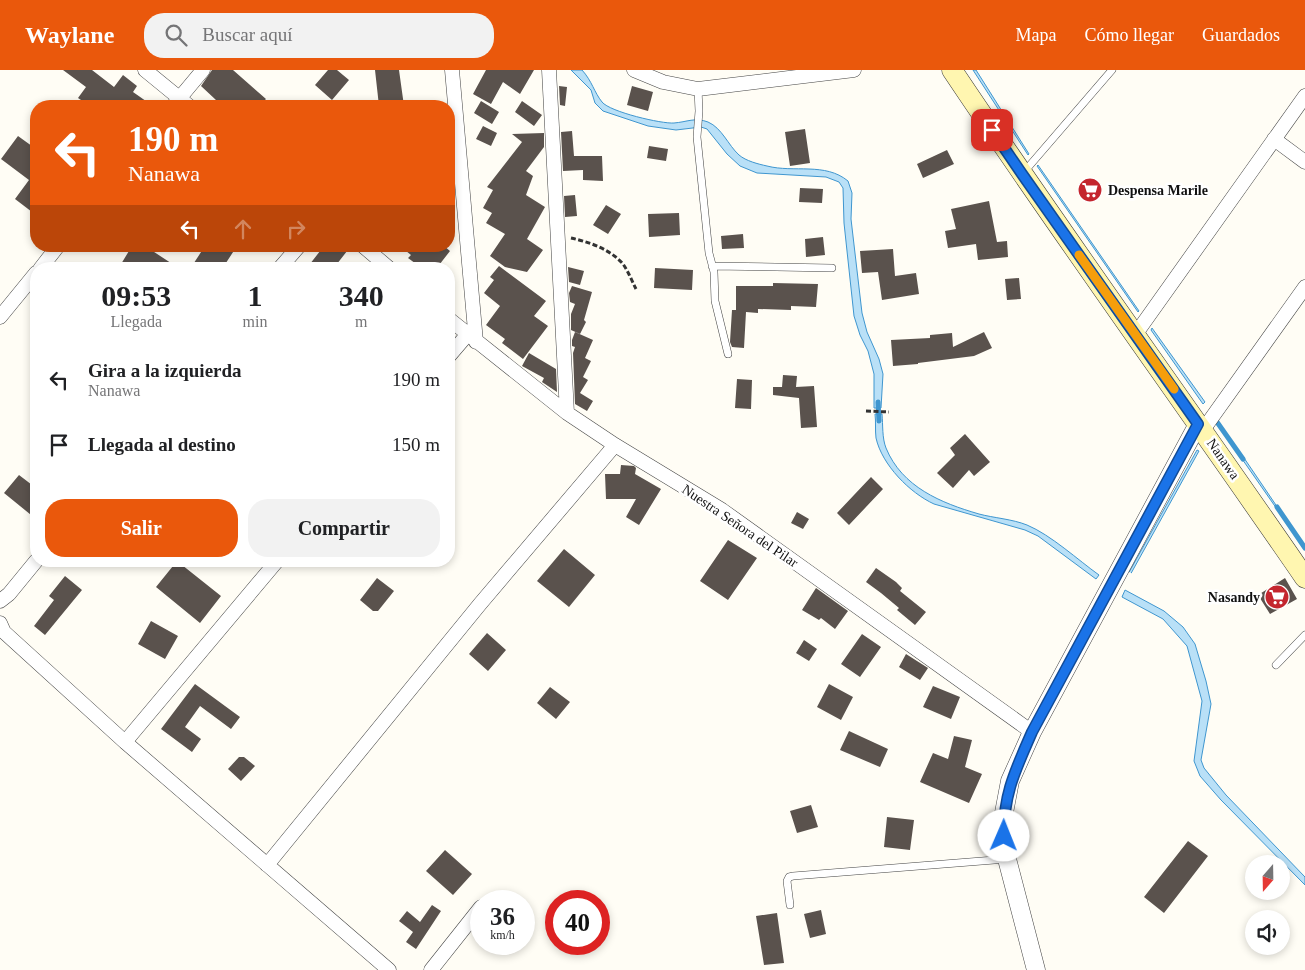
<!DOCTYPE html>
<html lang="es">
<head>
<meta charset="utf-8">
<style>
	:root { --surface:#fff; --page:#f2f2f2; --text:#202124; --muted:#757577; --accent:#ea580c }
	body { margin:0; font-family:"Times New Roman",serif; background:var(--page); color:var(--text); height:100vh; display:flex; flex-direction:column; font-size:19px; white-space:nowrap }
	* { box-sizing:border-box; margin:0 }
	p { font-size:16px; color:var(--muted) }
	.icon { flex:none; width:28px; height:28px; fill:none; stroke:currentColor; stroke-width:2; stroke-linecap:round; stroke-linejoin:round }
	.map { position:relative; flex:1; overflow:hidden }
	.details { position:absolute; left:30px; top:192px; width:425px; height:305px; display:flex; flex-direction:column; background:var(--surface); border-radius:20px; box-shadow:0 2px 8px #0003 }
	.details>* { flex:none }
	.guide { position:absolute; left:30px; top:30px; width:425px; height:152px; border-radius:20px; box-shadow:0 2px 8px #0003; background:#ea580c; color:#fff; overflow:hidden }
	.needle { width:32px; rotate:200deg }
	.fabs { position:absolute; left:1245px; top:785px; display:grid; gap:10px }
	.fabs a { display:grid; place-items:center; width:45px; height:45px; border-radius:50%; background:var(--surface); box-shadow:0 2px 8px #0003; font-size:25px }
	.speed { position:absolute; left:470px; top:820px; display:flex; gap:10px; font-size:25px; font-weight:700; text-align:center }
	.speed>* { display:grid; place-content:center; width:65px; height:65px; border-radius:50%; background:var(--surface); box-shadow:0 2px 8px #0003; line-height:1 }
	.speed small { font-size:12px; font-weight:400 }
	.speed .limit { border:8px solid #d22; background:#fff; color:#111 }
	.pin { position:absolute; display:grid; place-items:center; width:42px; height:42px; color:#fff; margin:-21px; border-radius:10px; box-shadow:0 2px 8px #0006 }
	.me { position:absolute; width:55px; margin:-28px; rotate:1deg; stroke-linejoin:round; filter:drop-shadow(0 0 4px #0008) }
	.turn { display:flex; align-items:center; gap:18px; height:105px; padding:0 15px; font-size:22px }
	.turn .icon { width:65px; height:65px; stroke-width:2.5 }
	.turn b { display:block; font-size:35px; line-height:42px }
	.lanes { display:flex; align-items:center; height:48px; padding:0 15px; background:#0003; justify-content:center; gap:25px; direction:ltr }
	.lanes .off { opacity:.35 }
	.eta { display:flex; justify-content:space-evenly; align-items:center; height:85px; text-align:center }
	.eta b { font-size:30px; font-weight:800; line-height:35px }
	.button { display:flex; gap:10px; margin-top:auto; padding:10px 15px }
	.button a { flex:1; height:58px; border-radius:20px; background:var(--accent); color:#fff; font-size:20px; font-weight:800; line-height:58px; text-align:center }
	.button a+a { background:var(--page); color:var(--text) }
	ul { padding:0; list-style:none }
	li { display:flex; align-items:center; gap:15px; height:65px; padding:0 15px }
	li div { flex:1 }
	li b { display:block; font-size:19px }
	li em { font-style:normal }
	header { display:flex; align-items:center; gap:30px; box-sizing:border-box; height:70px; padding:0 25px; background:var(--accent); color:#fff }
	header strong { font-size:24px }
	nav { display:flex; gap:28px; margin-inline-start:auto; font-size:18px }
	.search { width:350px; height:45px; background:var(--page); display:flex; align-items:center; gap:12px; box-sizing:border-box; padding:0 18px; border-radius:20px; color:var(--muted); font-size:19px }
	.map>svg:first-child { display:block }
	.water { fill:#b9e0f7; stroke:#3f96cf }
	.pier { fill:#fffdf5 }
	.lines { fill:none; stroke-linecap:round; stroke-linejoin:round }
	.stream { stroke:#3f96cf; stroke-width:5 }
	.building { fill:#5a524d }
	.service-casing { stroke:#444; stroke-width:8 }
	.minor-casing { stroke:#444; stroke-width:15 }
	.tertiary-casing { stroke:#444; stroke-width:19 }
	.secondary-casing { stroke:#333; stroke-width:21 }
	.path { stroke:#333; stroke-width:3; stroke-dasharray:5 2.5; stroke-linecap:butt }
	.service { stroke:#fff; stroke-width:7 }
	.minor { stroke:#fff; stroke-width:14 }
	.tertiary { stroke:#fff; stroke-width:18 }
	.secondary { stroke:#fff6b0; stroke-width:20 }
	.route-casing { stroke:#114b97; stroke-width:12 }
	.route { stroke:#1a73e8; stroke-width:9 }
	.slow { stroke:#f59e0b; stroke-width:9 }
	.labels { text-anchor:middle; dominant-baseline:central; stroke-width:5; stroke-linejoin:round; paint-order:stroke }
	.poi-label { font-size:14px; font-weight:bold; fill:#111; stroke:#fff; text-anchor:start }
	.street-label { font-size:14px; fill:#111; stroke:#fff }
</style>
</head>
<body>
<header>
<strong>Waylane</strong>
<div class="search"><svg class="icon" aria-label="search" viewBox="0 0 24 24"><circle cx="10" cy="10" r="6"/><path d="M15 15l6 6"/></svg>Buscar aquí</div>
<nav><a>Mapa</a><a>Cómo llegar</a><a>Guardados</a></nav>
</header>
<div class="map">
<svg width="1305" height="900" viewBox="0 0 1305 900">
	<rect width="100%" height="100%" fill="#fffdf5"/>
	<path class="water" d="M 571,0 L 582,0 C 592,11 594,22 602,32 C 610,42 662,54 674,53 C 687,52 695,47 708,52 C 722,58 728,75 739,85 C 746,91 758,94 767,96 C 794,103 825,92 848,111 L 852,123 L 851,149 L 862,243 L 867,262 L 879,289 L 883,304 L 881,338 L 874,338 L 874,304 L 868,281 L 860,265 L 854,246 L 844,153 L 843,118 L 839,112 L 826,107 L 757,103 L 740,96 L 727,84 L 707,59 L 701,57 L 676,60 L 648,56 L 603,41 L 595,33 L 591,20 Z
		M 973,0 L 976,0 L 1029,84 L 1028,85 Z
		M 1038,95 L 1139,241 L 1138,242 L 1037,96 Z
		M 1152,258 L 1205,332 L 1203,334 L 1151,260 Z
		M 875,344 L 882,344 C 883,355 882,368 886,378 C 902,417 941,433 979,444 C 994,448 1012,449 1027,455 C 1051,465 1078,490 1099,505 L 1096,509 L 1038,466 L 1025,460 L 934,434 C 910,423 882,395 876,368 C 875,360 876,352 875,344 Z
		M 1197,380 L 1199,381 L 1124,516 L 1122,515 Z
		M 1242,385 L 1280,441 L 1279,442 L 1240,386 Z
		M 1125,520 L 1164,541 L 1183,557 L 1195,574 L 1206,611 L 1211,634 L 1201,690 L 1204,698 L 1226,725 L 1305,807 L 1305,815 L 1221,730 L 1200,706 L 1194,691 L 1202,631 L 1187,576 L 1163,549 L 1122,527 Z"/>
	<path class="pier" d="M 1127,501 L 1133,504 L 1120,528 L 1124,519 L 1120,516 Z"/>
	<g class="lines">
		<path class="stream" d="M 878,332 L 879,351
			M 1217,352 L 1243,389
			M 1277,437 L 1305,478"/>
	</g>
	<path class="building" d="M 63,0 L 92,0 L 114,17 L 123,5 L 137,16 L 133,22 L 153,36 L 90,36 L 78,28 L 86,17 Z
		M 212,0 L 233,0 L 266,29 L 259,36 L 211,36 L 216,30 L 201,16 Z
		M 328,0 L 337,0 L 349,10 L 332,30 L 315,15 Z
		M 375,0 L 399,0 L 404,36 L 379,36 Z
		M 486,0 L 534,0 L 520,24 L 503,12 L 491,34 L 473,24 Z
		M 559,16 L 567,17 L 565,36 L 560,35 Z
		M 632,16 L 653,22 L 648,41 L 627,35 Z
		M 481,31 L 499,42 L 492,54 L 474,43 Z
		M 522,31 L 542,45 L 534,56 L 515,42 Z
		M 483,56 L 497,63 L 491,76 L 476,69 Z
		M 805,59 L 810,93 L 790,96 L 785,62 Z
		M 572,61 L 574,86 L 602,86 L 603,111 L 583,110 L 583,100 L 563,101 L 561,62 Z
		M 544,63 L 544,77 L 526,101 L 533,106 L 526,125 L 545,137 L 527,169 L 543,180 L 527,202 L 505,197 L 490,186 L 505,164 L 486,153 L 492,143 L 483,138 L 493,120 L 487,117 L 522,72 L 512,64 Z
		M 18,66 L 36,79 L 36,145 L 15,129 L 29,110 L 1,89 Z
		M 649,76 L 668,79 L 666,91 L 647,88 Z
		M 947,80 L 954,94 L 923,108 L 917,94 Z
		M 800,118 L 823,119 L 822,133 L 799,132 Z
		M 575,125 L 577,146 L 565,147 L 564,126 Z
		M 989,131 L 997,172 L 1007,171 L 1008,187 L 978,190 L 976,174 L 948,178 L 945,161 L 956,159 L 951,139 Z
		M 606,135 L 621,144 L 608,164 L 593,155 Z
		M 679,143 L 680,165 L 649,167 L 648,144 Z
		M 743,164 L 744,178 L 722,179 L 721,166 Z
		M 823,167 L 825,185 L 806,187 L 805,169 Z
		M 132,176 L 145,176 L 180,199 L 118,199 Z
		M 205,176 L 237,176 L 222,199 L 190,199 Z
		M 324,176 L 351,176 L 333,199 L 306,199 Z
		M 400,176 L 444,176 L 450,181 L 436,199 L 423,199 L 408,188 L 411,185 Z
		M 893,179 L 895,206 L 916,203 L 919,224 L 882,230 L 878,202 L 862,203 L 860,181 Z
		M 499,196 L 546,231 L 534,246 L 548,256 L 523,289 L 502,273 L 505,269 L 486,255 L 500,236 L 484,223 L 494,210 L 490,207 Z
		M 568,197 L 584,201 L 580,215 L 569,212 Z
		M 655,198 L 693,200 L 692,220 L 654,218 Z
		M 1019,208 L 1021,229 L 1007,230 L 1005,209 Z
		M 773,213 L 818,214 L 816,237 L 791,236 L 791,240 L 758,239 L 758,243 L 746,242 L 744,278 L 732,277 L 730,272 L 732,240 L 736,240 L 736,216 L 773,216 Z
		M 572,216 L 592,222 L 584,250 L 586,252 L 580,264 L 571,260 L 571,244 L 575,234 L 570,232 L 569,223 Z
		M 575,262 L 593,270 L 585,288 L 591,291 L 583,307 L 588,310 L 580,323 L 593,331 L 587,341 L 575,334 L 573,283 L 575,277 L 572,276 L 572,270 Z
		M 984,262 L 992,278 L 974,286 L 918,293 L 918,294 L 893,296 L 891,270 L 930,268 L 930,265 L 952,263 L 953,277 Z
		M 529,283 L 556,299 L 557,322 L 542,312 L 544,308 L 522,296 Z
		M 783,305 L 797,306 L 796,317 L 814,316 L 817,357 L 801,358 L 799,328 L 773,325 L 773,317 L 782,317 Z
		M 737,309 L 752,310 L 751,339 L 735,338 Z
		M 965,364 L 990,392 L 974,406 L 969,400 L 953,418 L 937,403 L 955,385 L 950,378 Z
		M 621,395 L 634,396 L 636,398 L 635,404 L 661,419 L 639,455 L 626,447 L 636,429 L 606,429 L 605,404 L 620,404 Z
		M 19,405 L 36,418 L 36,449 L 4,423 Z
		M 871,407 L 883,419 L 849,455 L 837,443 Z
		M 797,442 L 809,449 L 803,459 L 791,453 Z
		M 728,470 L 757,488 L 728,530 L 700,511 Z
		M 564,479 L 595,505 L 569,537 L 537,511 Z
		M 177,491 L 221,526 L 200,553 L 156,517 Z
		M 876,498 L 896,512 L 902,518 L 900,521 L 926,542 L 915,555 L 897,540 L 899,538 L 881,523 L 866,512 Z
		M 65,506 L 82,520 L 45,565 L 34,556 L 54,530 L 49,526 Z
		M 377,508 L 394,521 L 378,541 L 373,541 L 360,530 Z
		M 1285,508 L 1297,529 L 1270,544 L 1258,525 Z
		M 816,518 L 848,541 L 835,559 L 821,548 L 819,550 L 802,540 Z
		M 151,551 L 178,566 L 165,589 L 138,574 Z
		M 487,563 L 506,580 L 488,601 L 469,584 Z
		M 862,564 L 881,577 L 860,607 L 841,594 Z
		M 804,570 L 817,579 L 809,591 L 796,583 Z
		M 906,584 L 928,598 L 920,610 L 899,597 Z
		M 195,614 L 240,647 L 231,659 L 200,636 L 185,657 L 201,669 L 192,682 L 161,659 Z
		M 829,614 L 853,627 L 841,650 L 817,637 Z
		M 933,616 L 960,627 L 951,649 L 923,637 Z
		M 550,617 L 570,632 L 556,649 L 537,633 Z
		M 849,661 L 888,679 L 880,697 L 840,680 Z
		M 954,666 L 972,670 L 965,697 L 982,704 L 969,733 L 920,712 L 933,683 L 948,689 Z
		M 239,687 L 244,687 L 255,696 L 241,711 L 228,699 Z
		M 811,735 L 818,757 L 797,763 L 790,741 Z
		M 887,747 L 914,750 L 910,780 L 884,777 Z
		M 1188,771 L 1208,786 L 1164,843 L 1144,827 Z
		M 445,780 L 472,804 L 453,825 L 426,801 Z
		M 432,835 L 441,841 L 416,879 L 406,872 L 413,862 L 399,851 L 407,841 L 420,852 Z
		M 821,840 L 826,864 L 810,868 L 804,844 Z
		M 777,843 L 784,893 L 764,895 L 756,846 Z"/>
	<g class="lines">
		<defs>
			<path id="service" d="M 698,19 L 699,41 L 697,67 L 709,183 L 714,202 L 715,231 L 728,284
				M 1024,102 L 1112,0
				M 712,196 L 832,198
				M 1276,595 L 1305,565
				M 790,835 L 787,811 L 789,807 L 793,806 L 1007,789"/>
			<path id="minor" d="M 145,0 L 189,36
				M 452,0 L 476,272
				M 549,0 L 567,343
				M 634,0 L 663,12 L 698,19 L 854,0
				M 173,36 L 203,0
				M 1274,69 L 1305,92
				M 363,176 L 390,199
				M 40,199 L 58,176
				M 279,199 L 299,176
				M 0,247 L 36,203
				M 449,249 L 567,343 L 615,375 L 722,440 L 1032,662
				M 1135,265 L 1305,26
				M 449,286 L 467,265
				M 1203,360 L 1305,217
				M 0,531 L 9,524 L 36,491
				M 0,553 L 4,562 L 125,672 L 389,900
				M 125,672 L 277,491
				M 267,795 L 480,534 L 615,375
				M 431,900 L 481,837"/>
			<path id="tertiary" d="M 1036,900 L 1007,789 L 1004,766 L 1003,748 L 1010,711 L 1032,662 L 1198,354"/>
			<path id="secondary" d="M 952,0 C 1067,172 1188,338 1305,508"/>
		</defs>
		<use href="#service" class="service-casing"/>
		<use href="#minor" class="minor-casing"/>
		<use href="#tertiary" class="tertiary-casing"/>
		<use href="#secondary" class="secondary-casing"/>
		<path class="path" d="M 571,168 C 589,172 610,179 623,194 C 628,201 632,211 636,219
			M 866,341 L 889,342"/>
		<use href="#service" class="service"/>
		<use href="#minor" class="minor"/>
		<use href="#tertiary" class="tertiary"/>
		<use href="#secondary" class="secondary"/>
	</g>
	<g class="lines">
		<defs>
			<path id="route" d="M 992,60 L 1022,104 L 1198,354 L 1032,662 C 1016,699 1003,724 1004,766"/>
		</defs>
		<use href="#route" class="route-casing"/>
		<use href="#route" class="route"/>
		<path class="slow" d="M 1079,185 L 1174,319"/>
	</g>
	<defs>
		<symbol id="supermarket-disc" viewBox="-11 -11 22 22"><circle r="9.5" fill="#c4262e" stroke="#fff"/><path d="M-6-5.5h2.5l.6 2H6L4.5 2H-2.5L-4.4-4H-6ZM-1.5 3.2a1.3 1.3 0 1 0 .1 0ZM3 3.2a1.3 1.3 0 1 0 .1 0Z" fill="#fff"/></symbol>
	</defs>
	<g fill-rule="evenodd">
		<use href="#supermarket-disc" x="1076" y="106" width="28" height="28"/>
		<use href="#supermarket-disc" x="1263" y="513" width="28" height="28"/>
	</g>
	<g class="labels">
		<g class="poi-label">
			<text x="1108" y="120">Despensa Marile</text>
			<text x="1260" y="527" text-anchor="end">Nasandy</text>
		</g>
		<g class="street-label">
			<text transform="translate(1223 389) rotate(55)">Nanawa</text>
			<text transform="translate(740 456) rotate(34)">Nuestra Señora del Pilar</text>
		</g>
	</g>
</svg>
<div class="fabs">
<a><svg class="needle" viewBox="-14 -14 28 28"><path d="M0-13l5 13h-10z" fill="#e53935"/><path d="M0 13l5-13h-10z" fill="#757577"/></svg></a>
<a><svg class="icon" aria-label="sound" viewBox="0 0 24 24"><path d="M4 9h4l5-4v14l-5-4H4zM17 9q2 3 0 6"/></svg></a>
</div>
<div class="speed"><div>36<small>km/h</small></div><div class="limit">40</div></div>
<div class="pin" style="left:992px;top:60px;background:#d93025"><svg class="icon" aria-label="arrive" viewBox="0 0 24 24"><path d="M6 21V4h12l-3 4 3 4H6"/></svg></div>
<svg class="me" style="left:1004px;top:766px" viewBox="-20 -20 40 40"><circle r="19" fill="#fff"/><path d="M0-13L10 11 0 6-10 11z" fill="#1a73e8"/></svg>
<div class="guide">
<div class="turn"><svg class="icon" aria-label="left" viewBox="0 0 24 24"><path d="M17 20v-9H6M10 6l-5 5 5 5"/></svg><div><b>190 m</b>Nanawa</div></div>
<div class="lanes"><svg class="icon" aria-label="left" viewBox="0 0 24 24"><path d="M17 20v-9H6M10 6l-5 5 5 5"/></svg><svg class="icon off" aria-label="ahead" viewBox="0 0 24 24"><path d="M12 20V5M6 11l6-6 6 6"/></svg><svg class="icon off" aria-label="right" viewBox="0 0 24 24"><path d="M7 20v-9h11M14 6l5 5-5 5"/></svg></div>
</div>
<section class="details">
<div class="eta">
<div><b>09:53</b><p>Llegada</p></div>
<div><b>1</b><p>min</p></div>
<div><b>340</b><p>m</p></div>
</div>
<ul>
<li><svg class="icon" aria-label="left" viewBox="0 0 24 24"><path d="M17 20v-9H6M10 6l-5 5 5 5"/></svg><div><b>Gira a la izquierda</b><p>Nanawa</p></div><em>190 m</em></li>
<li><svg class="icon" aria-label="arrive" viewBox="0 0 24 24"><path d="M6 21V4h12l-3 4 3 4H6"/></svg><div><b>Llegada al destino</b></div><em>150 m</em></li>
</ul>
<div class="button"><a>Salir</a><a>Compartir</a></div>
</section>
</div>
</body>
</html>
